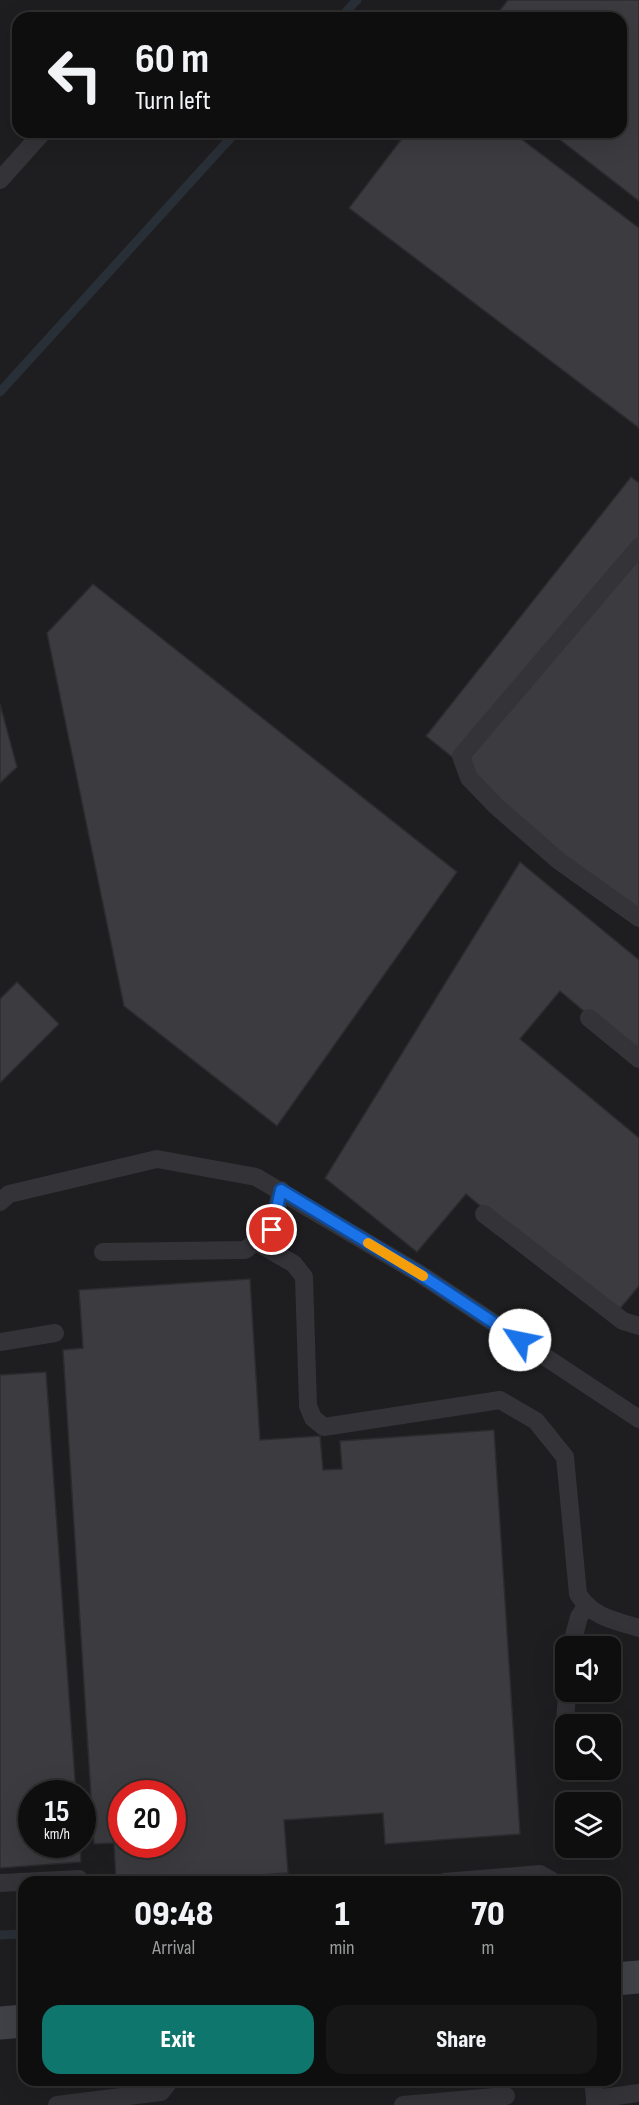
<!DOCTYPE html>
<html lang="en">
<head>
<meta charset="utf-8">
<style>
	:root { --surface:#0e0e0e; --page:#171717; --text:#f1f3f6; --muted:#9b9c9e; --line:#2e2e2e; --accent:#0f766e }
	body { margin:0; font-family:"Sofia Sans Condensed",sans-serif; background:var(--page); color:var(--text); height:100vh; display:flex; flex-direction:column; font-size:22px; white-space:nowrap }
	* { box-sizing:border-box; margin:0 }
	p { font-size:20px; color:var(--muted) }
	.icon { flex:none; width:33px; height:33px; fill:none; stroke:currentColor; stroke-width:2; stroke-linecap:round; stroke-linejoin:round }
	.map { position:relative; flex:1; overflow:hidden }
	.side { position:absolute; left:18px; top:1876px; width:603px; height:210px; display:flex; flex-direction:column; background:var(--surface); border-radius:18px; box-shadow:0 6px 24px #0002,0 0 0 2px var(--line) }
	.side>* { flex:none }
	.guide { position:absolute; left:12px; top:12px; width:615px; height:126px; border-radius:18px; box-shadow:0 6px 24px #0002,0 0 0 2px var(--line); background:#0e0e0e; color:var(--text); overflow:hidden }
	.controls { position:absolute; left:555px; top:1636px; display:grid; gap:12px }
	.controls a { display:grid; place-items:center; width:66px; height:66px; border-radius:12px; background:var(--surface); box-shadow:0 6px 24px #0002,0 0 0 2px var(--line); font-size:30px }
	.speed { position:absolute; left:18px; top:1780px; display:flex; gap:12px; font-size:30px; font-weight:700; text-align:center }
	.speed>* { display:grid; place-content:center; width:78px; height:78px; border-radius:50%; background:var(--surface); box-shadow:0 6px 24px #0002,0 0 0 2px var(--line); line-height:1 }
	.speed small { font-size:15px; font-weight:400 }
	.speed .limit { border:9px solid #d22; background:#fff; color:#111 }
	.pin { position:absolute; display:grid; place-items:center; width:51px; height:51px; color:#fff; margin:-26px; border:3px solid #fff; border-radius:50%; box-shadow:0 2px 6px #0007 }
	.me { position:absolute; width:66px; margin:-33px; rotate:304deg; stroke-linejoin:round; filter:drop-shadow(0 0 4px #0008) }
	.turn { display:flex; align-items:center; gap:21px; height:126px; padding:0 24px; font-size:27px }
	.turn .icon { width:78px; height:78px; stroke-width:2.5 }
	.turn b { display:block; font-size:42px; line-height:51px }
	.eta { display:flex; justify-content:space-evenly; align-items:center; height:102px; text-align:center }
	.eta b { font-size:36px; font-weight:800; line-height:42px }
	.cta { display:flex; gap:12px; margin-top:auto; padding:12px 24px }
	.cta a { flex:1; height:69px; border-radius:18px; background:var(--accent); color:#fff; font-size:24px; font-weight:800; line-height:69px; text-align:center }
	.cta a+a { background:var(--page); color:var(--text) }
	.map>svg:first-child { display:block }
	.built { fill:#1e1e20; fill-rule:evenodd }
	.lines { fill:none; stroke-linecap:round; stroke-linejoin:round }
	.stream { stroke:#292f36; stroke-width:9 }
	.building { fill:#3c3c40; stroke:#2c2c2f; stroke-width:1.5; fill-rule:evenodd }
	.lane { stroke:#333338; stroke-width:18 }
	.secondary { stroke:#414248; stroke-width:33 }
	.route-casing { stroke:#114b97; stroke-width:15 }
	.route { stroke:#1a73e8; stroke-width:10 }
	.slow { stroke:#f59e0b; stroke-width:10 }
</style>
</head>
<body>
<div class="map">
<svg width="639" height="2105" viewBox="0 0 639 2105">
	<rect width="100%" height="100%" fill="#121213"/>
	<path class="built" d="M 0,0 L 639,0 L 639,2105 L 0,2105 ZM 18,18 L 621,18 L 621,132 L 18,132 ZM 566,1647 L 610,1647 L 610,1692 L 566,1692 ZM 566,1725 L 610,1725 L 610,1770 L 566,1770 ZM 32,1794 L 82,1794 L 82,1845 L 32,1845 ZM 122,1794 L 172,1794 L 172,1845 L 122,1845 ZM 566,1803 L 610,1803 L 610,1848 L 566,1848 ZM 24,1882 L 615,1882 L 615,2080 L 24,2080 Z"/>
	<g class="lines">
		<path class="stream" d="M 340,18 L 357,0
			M 0,392 L 236,132
			M 0,1935 L 24,1934"/>
	</g>
	<path class="building" d="M 508,0 L 639,0 L 639,201 L 550,132 L 621,132 L 621,18 L 494,18 Z
		M 407,132 L 512,132 L 639,228 L 639,428 L 349,208 Z
		M 631,477 L 639,483 L 639,923 L 468,789 L 477,777 L 426,736 Z
		M 93,584 L 457,872 L 277,1126 L 124,1006 L 47,633 Z
		M 0,704 L 17,767 L 0,783 Z
		M 520,862 L 639,960 L 639,1058 L 560,991 L 520,1039 L 639,1138 L 639,1286 L 613,1317 L 466,1194 L 417,1252 L 325,1178 Z
		M 17,982 L 59,1024 L 0,1083 L 0,999 Z
		M 250,1279 L 260,1440 L 320,1436 L 323,1470 L 342,1469 L 340,1441 L 494,1430 L 520,1834 L 385,1844 L 383,1813 L 284,1820 L 288,1873 L 154,1882 L 116,1882 L 114,1843 L 94,1844 L 63,1350 L 83,1348 L 79,1290 ZM 122,1794 L 172,1794 L 172,1845 L 122,1845 Z
		M 46,1372 L 76,1794 L 32,1794 L 32,1845 L 80,1845 L 81,1862 L 0,1868 L 0,1375 Z"/>
	<g class="lines">
		<path class="lane" d="M 0,180 L 43,132
			M 639,547 L 461,756 L 469,778 L 496,806 L 559,861 L 639,918
			M 589,1018 L 639,1059
			M 0,1202 L 9,1194 L 157,1159 L 256,1177 L 420,1274 L 639,1419
			M 484,1214 L 623,1321 L 639,1326
			M 256,1242 L 294,1264 L 304,1277 L 308,1406 L 313,1418 L 324,1427 L 500,1400 L 536,1421 L 565,1457 L 578,1594 C 593,1618 614,1620 639,1628
			M 103,1252 L 245,1250 L 272,1230 L 281,1190
			M 0,1342 L 55,1333
			M 571,1647 L 579,1617 L 586,1606
			M 565,1724 L 567,1692
			M 444,1882 L 540,1874 L 554,1882
			M 0,1883 L 79,1879
			M 593,2080 L 595,2099
			M 57,2105 L 161,2092 L 170,2080
			M 403,2105 L 506,2096
			M 595,2105 L 595,2099 L 639,2093"/>
		<path class="secondary" d="M 615,1979 L 639,1977
			M 0,2023 L 24,2021"/>
	</g>
	<g class="lines">
		<defs>
			<path id="route" d="M 272,1230 L 281,1190 L 420,1274 L 520,1340"/>
		</defs>
		<use href="#route" class="route-casing"/>
		<use href="#route" class="route"/>
		<path class="slow" d="M 368,1243 L 423,1276"/>
	</g>
</svg>
<div class="controls">
<a><svg class="icon" aria-label="sound" viewBox="0 0 24 24"><path d="M4 9h4l5-4v14l-5-4H4zM17 9q2 3 0 6"/></svg></a>
<a><svg class="icon" aria-label="search" viewBox="0 0 24 24"><circle cx="10" cy="10" r="6"/><path d="M15 15l6 6"/></svg></a>
<a><svg class="icon" aria-label="layers" viewBox="0 0 24 24"><path d="M12 4l9 5-9 5-9-5zM3 14l9 5 9-5"/></svg></a>
</div>
<div class="speed"><div>15<small>km/h</small></div><div class="limit">20</div></div>
<div class="pin" style="left:272px;top:1230px;background:#d93025"><svg class="icon" aria-label="arrive" viewBox="0 0 24 24"><path d="M6 21V4h12l-3 4 3 4H6"/></svg></div>
<svg class="me" style="left:520px;top:1340px" viewBox="-20 -20 40 40"><circle r="19" fill="#fff"/><path d="M0-13L10 11 0 6-10 11z" fill="#1a73e8"/></svg>
<div class="guide">
<div class="turn"><svg class="icon" aria-label="left" viewBox="0 0 24 24"><path d="M17 20v-9H6M10 6l-5 5 5 5"/></svg><div><b>60 m</b>Turn left</div></div>
</div>
<section class="side">
<div class="eta">
<div><b>09:48</b><p>Arrival</p></div>
<div><b>1</b><p>min</p></div>
<div><b>70</b><p>m</p></div>
</div>
<div class="cta"><a>Exit</a><a>Share</a></div>
</section>
</div>
</body>
</html>
